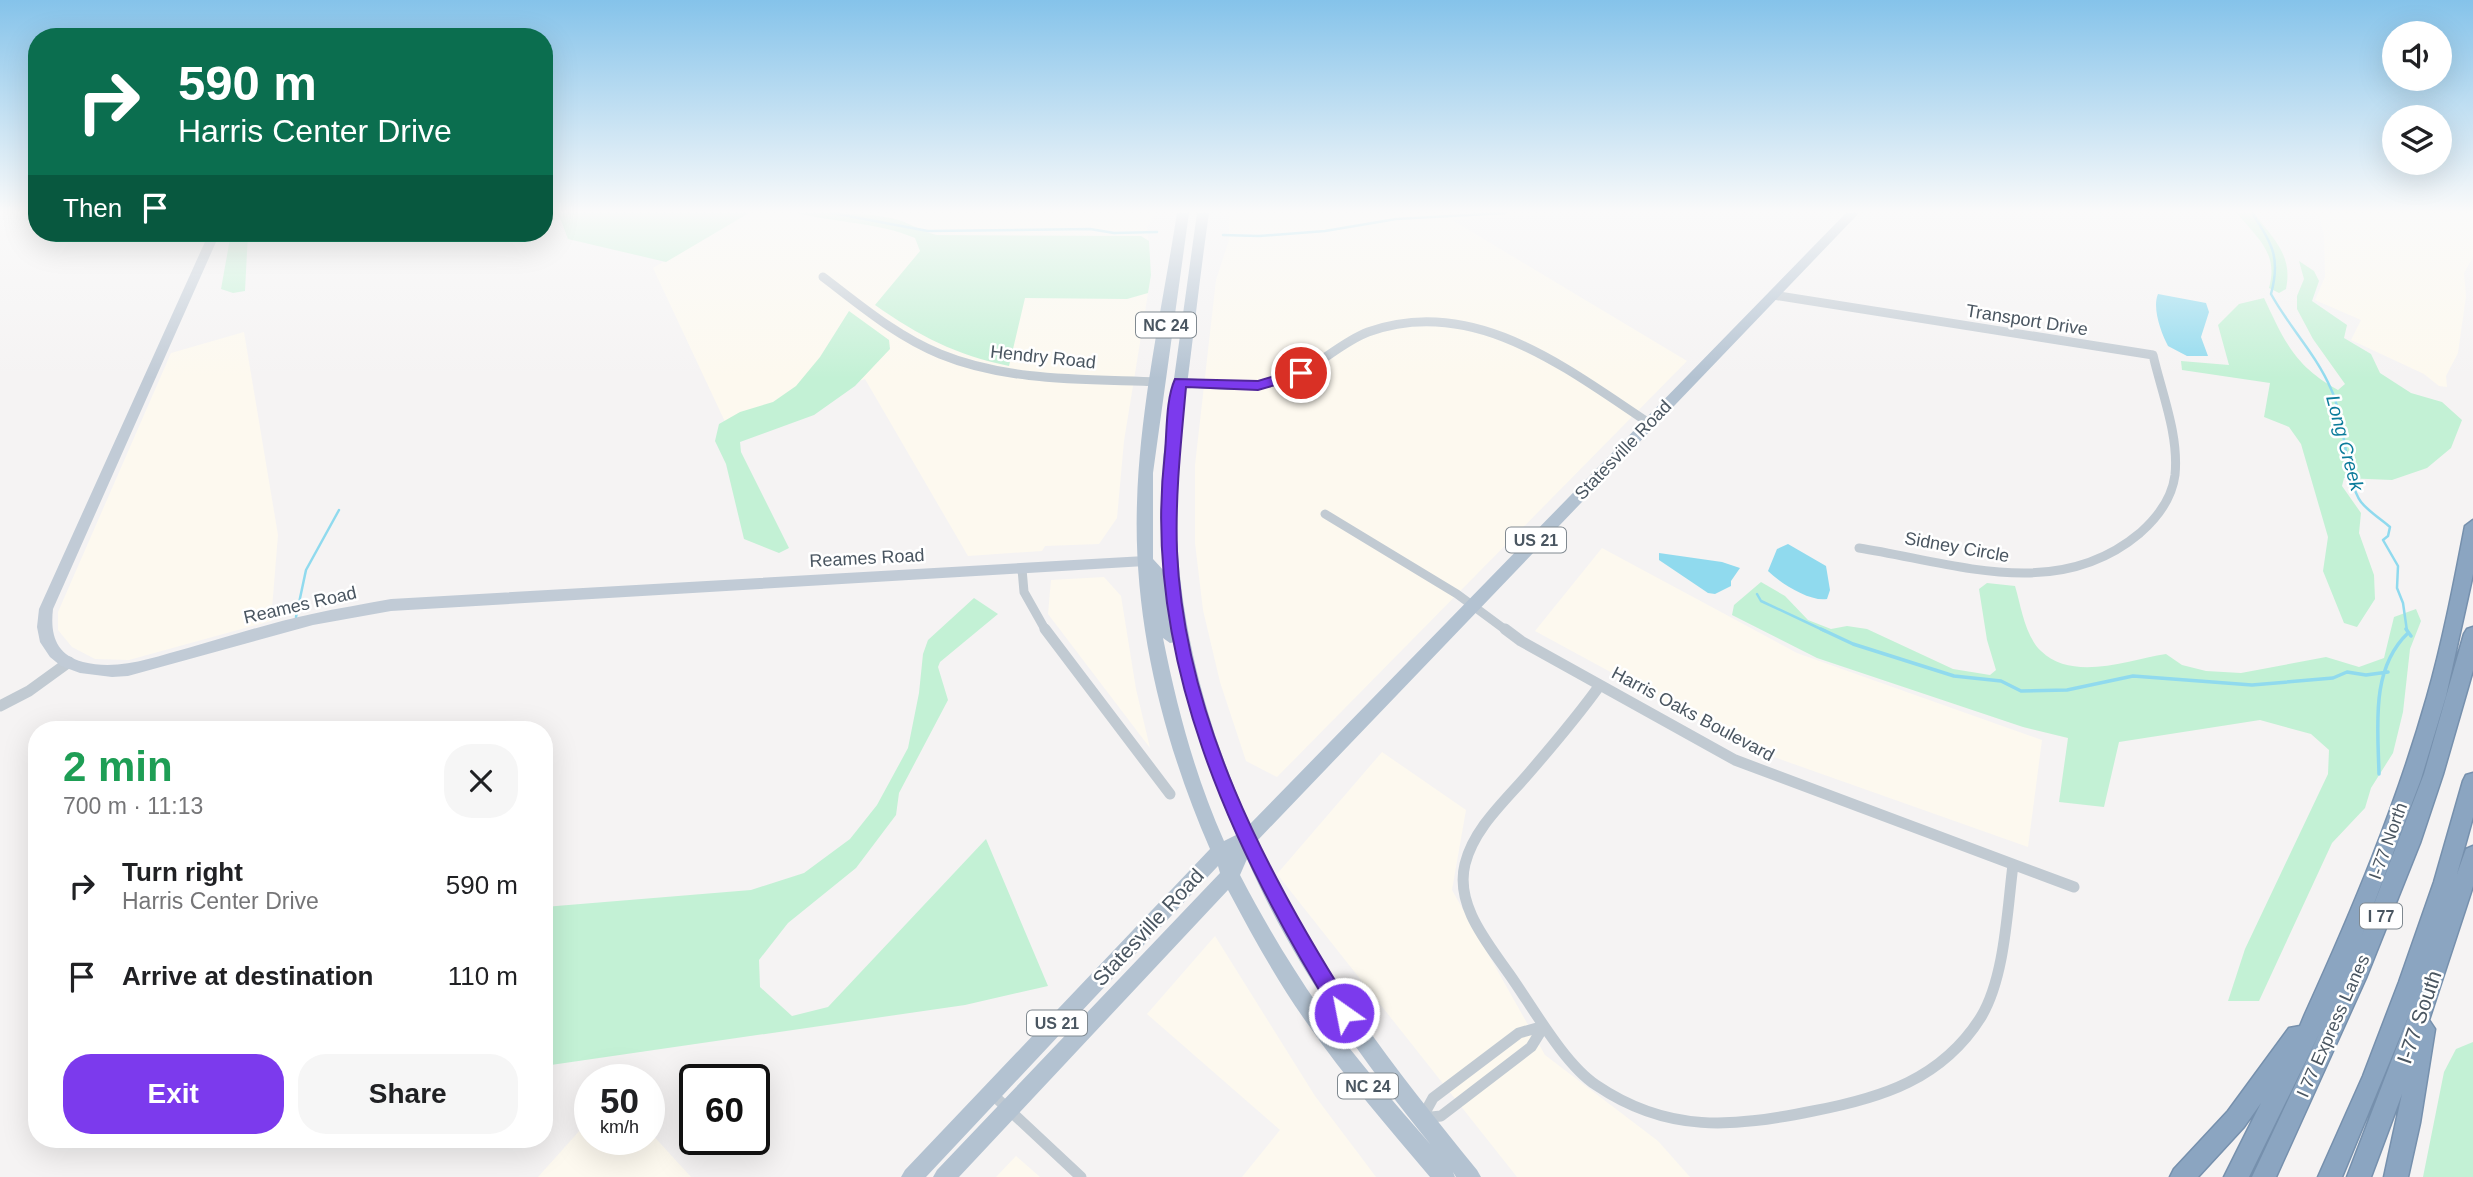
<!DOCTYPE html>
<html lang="en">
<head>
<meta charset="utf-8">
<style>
	:root { --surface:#fff; --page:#f6f6f6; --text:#202124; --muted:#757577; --accent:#7c3aed }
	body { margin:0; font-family:Helvetica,sans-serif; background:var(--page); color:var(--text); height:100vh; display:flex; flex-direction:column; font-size:26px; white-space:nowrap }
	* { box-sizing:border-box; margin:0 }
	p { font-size:23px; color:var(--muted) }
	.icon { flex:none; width:38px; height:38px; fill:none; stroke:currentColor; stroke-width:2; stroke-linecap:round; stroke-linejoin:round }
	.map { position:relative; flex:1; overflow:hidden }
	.sheet { position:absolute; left:28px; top:721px; width:525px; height:427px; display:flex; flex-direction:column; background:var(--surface); border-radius:28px; box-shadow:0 7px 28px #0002 }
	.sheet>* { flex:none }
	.hud { position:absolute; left:28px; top:28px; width:525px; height:214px; border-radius:28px; box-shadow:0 7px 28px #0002; background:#0b6e4f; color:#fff; overflow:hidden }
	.controls { position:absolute; left:2382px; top:21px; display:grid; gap:14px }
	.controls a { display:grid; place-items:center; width:70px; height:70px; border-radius:50%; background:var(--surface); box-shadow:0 7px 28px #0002; font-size:35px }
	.speed { position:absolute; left:574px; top:1064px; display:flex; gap:14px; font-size:35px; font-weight:700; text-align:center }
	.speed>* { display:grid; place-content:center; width:91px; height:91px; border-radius:50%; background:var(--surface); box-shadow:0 7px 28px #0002; line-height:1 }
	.speed small { font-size:18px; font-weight:400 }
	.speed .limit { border:4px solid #111; border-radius:10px; background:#fff; color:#111 }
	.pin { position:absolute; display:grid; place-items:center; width:60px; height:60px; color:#fff; margin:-30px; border:4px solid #fff; border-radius:50%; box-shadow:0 2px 7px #0007 }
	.me { position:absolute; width:77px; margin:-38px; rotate:327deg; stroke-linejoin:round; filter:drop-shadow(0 0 5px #0008) }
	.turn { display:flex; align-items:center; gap:24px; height:147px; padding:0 35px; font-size:32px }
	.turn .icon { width:91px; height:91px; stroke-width:2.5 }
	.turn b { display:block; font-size:49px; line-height:60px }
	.then { display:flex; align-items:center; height:66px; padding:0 35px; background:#0003; gap:14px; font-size:26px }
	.round { display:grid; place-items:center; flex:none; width:74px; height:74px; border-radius:28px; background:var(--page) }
	.overview { display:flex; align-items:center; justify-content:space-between; height:119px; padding:0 35px }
	h1 { font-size:42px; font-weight:600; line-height:52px; color:#1e9e55 }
	.action { display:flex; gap:14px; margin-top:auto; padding:14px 35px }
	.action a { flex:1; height:80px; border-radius:28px; background:var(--accent); color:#fff; font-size:28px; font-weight:600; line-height:80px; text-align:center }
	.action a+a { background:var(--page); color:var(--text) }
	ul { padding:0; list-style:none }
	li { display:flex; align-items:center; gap:21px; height:91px; padding:0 35px }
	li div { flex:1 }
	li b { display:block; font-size:26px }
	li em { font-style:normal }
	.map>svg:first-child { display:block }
	.commercial { fill:#fdf9ef }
	.green { fill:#c3f1d5 }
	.water { fill:#90daee }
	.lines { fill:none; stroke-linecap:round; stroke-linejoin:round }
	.stream-far1 { stroke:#90daee; stroke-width:2.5 }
	.stream { stroke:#90daee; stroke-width:3.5 }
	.motorway-casing { stroke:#7690ad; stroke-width:3 }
	.minor-far1 { stroke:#c1cad2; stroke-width:9 }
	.minor { stroke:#c1cad2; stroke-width:11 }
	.secondary { fill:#c1cbd6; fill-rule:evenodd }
	.primary { fill:#b3c2d1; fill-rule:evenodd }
	.motorway { fill:#8ba5c1; fill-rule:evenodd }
	.route { fill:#7c3aed; stroke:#51269a; stroke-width:2 }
	.labels { text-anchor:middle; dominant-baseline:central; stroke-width:5; stroke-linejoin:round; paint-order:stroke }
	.shield { fill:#fff; stroke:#808990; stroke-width:2 }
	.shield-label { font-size:16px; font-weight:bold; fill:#4a5661 }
	.street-label { font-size:18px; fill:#4a5661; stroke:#fff }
	.water-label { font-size:19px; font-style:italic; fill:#0c7c9b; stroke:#fff }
	.near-street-label { font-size:21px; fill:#4a5661; stroke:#fff }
</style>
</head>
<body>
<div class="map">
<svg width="2473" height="1177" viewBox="0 0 2473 1177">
	<rect width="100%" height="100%" fill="#f5f3f3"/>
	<path class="commercial" d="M 746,213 L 1156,213 L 1147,227 L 1151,275 L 1124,441 L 1117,518 L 1099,544 L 1045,546 L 1042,551 L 968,556 L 865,379 L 727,426 L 653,268 Z
		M 1229,213 L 1568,213 L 1452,220 L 1687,361 L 1277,777 L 1246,761 L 1220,682 L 1203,610 L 1195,543 L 1195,465 L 1216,280 L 1229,240 Z
		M 2318,213 L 2473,213 L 2473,257 L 2464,273 L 2466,296 L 2458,353 L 2446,376 L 2447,387 L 2439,386 L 2424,374 L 2351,340 L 2361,320 L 2315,300 L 2325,277 L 2324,235 Z
		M 244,332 L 278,535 L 271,621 L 129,660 L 95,659 L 72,647 L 58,630 L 58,612 L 171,353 Z
		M 1602,548 L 1797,653 L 2042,740 L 2028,847 L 1754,750 L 1535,631 Z
		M 1104,577 L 1121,596 L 1136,689 L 1150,748 L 1048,614 L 1051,580 Z
		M 1382,752 L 1466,810 L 1452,890 L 1545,1055 L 1658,1141 L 1690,1177 L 1517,1177 L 1277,874 Z
		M 1215,936 L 1315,1096 L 1376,1177 L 1242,1177 L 1280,1130 L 1147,1014 Z
		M 590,1119 L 590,1139 L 649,1139 L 649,1131 L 691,1177 L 538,1177 Z
		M 1016,1156 L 1040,1177 L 996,1177 Z"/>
	<path class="green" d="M 558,213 L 749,213 L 666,262 L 568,239 Z
		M 797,213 C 828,213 861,212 891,218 C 908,221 921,232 937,235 L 1141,236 L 1149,241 L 1151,275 L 1148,293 L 1127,299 L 1025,298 L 1009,366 C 956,355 919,336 875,305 L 920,251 L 915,238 C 877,222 837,223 797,213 Z
		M 2237,213 L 2254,213 C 2274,240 2293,255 2286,289 L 2279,293 L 2269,288 C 2279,253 2257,238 2237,213 Z
		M 231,233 L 248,233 L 245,291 L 233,293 L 221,289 Z
		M 2299,261 L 2314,271 L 2319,281 L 2312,301 L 2347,325 L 2344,338 L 2371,354 L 2380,373 L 2411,393 L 2442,402 L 2462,420 L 2451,448 L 2427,468 L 2392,480 L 2344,478 L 2342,486 L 2361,513 L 2359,533 L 2374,575 L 2375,599 L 2357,627 L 2344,623 L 2323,571 L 2328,537 L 2301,444 L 2289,427 L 2264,417 L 2270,383 L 2182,370 L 2181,361 L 2229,365 L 2218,325 L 2239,304 L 2264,298 C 2284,340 2294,366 2338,390 L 2345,384 L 2313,339 L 2297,309 L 2297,296 L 2304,279 Z
		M 849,311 L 889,340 L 890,349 L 855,386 L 814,415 L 740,442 L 741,452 L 789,548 L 779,553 L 744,539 L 726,464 L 715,441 L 719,424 L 740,412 L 773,402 L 796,386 L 820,357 Z
		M 1761,582 L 1785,596 L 1808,620 L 1831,629 L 1847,626 L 1867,629 L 1953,669 L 1990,675 L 1996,670 L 1987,640 L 1979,589 L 1987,583 L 2015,586 C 2021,606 2025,636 2041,651 C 2073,682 2128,660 2166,654 L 2182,665 L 2206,671 L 2241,673 L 2326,657 L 2359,667 L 2384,658 L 2394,617 L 2416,609 L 2421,621 L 2410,649 L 2403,712 L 2393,753 L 2371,788 L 2365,808 L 2332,843 L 2259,1001 L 2228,1001 L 2245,949 L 2328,774 L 2329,750 L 2311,734 L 2260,720 L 2119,742 L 2104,807 L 2059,802 L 2068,738 L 2023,727 L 1817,658 L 1732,615 L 1734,605 Z
		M 974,598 L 998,614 L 940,662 L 938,667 L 948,700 L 899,793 L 896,815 L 856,868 L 788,923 L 759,960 L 760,987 L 792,1016 L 828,1007 L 986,839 L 1048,986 L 965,1005 L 544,1066 L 544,907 L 751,890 L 804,873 L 850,839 L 877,805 L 908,748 L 919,693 L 923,654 L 928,640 Z
		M 2473,1042 L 2473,1177 L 2423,1177 L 2444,1072 L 2456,1049 Z"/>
	<path class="water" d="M 2158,294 L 2206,303 L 2209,312 L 2201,337 L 2208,356 L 2187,356 L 2168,346 C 2161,333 2152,308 2158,294 Z
		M 1788,544 L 1826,566 L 1830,590 L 1827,599 C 1810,602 1780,583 1768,571 L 1777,549 Z
		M 1659,553 L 1722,562 L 1740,568 L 1731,581 L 1731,586 L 1715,594 L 1708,593 L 1659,560 Z"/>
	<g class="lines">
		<path class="stream-far1" d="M 832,213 L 928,231 L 1090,229 L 1114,233 L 1157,232
			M 2252,213 C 2272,244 2281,257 2271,294 C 2289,327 2316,354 2331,389 C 2345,418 2346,483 2361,502 C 2369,512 2381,519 2390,527 L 2388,536 L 2383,540 L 2398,566 L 2397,588 L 2403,603 L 2407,631
			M 1223,235 L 1259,236 L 1325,231 L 1396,219 L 1505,213
			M 1757,594 L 1761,601 L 1825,631
			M 296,617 L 306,570 L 339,510"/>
		<path class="stream" d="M 1821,629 L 1853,644 L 1954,676 L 2001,681 L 2021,691 L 2067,690 L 2133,676 L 2252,685 L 2333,678 L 2347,672 L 2366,675 L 2388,672
			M 2406,629 L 2411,636
			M 2379,774 C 2378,728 2370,669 2408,633"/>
		<defs>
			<path id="motorway" d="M 2473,520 L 2473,574 L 2446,696 L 2421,779 L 2361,938 L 2424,774 L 2464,634 L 2467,629 L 2473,627 L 2473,670 L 2443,774 L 2420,843 L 2366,978 L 2276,1177 L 2252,1177 L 2319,1034 L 2249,1177 L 2224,1177 L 2261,1103 L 2244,1127 L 2198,1177 L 2170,1177 L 2174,1169 L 2228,1111 L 2289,1028 L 2300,1026 L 2305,1014 C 2352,911 2396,806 2427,697 C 2443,641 2454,583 2465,526 Z
				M 2473,773 L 2473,817 L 2457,874 L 2466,849 L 2473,846 L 2473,886 L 2429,1020 L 2435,1029 L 2420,1123 L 2408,1177 L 2384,1177 L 2402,1094 L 2371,1177 L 2347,1177 L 2411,1010 L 2342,1177 L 2318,1177 L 2363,1076 L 2399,982 L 2434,882 L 2463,781 L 2466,775 Z"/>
		</defs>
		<use href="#motorway" class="motorway-casing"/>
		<path class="minor-far1" d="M 823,277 C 860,305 896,336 940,354 C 1008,382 1086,379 1158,382
			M 1773,295 L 2153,355 C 2162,394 2179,435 2175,475 C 2172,498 2157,518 2140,533 C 2057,603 1955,563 1859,548
			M 1180,382 C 1225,386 1269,392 1309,368 C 1329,356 1347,340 1368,332 C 1473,294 1566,368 1649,423
			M 1325,514 L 1457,594 L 1507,631
			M 1022,569 L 1024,592 L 1046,631"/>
		<path class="minor" d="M 1045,629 L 1170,794
			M 1505,629 L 1521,641 L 1735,760 L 2074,887
			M 1600,685 C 1578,716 1554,744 1529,773 C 1505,801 1474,828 1465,864 C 1455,904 1486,941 1507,971 C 1531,1004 1563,1063 1596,1085 C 1668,1134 1733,1127 1813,1111 C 1882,1098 1942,1079 1981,1017 C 2005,977 2007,911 2013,865
			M 0,706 L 29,691 L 69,662
			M 990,1092 L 1081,1177
			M 1422,1118 L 1441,1116 L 1531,1047 L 1544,1026
			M 1422,1118 L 1433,1098 L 1519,1033 L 1544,1026"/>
		<path class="secondary" d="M 209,233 L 220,233 L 53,609 C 50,635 56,655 83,662 C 119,671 154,657 188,648 C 229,636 270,623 312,614 C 338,608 365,604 391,599 L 1145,556 L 1152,561 L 1145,566 L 391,611 L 313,625 L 128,676 L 112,677 L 80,673 L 61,666 L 50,657 L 40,642 L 37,627 L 39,609 Z"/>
		<path class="primary" d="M 1177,213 L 1189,213 L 1153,473 L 1153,559 L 1165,572 L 1161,507 L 1163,458 L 1197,213 L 1209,213 C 1201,268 1195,322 1188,377 C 1182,419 1175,462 1176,504 C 1176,615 1205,724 1250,824 L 1846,213 L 1859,213 L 1257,841 C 1311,962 1394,1068 1477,1170 L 1481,1177 L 1456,1177 L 1453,1172 L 1455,1177 L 1430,1177 C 1388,1127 1344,1077 1307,1023 C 1277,981 1252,935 1228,890 L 959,1177 L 933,1177 L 937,1170 L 1220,873 L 1218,866 L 926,1177 L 901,1177 L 905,1170 L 1210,849 C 1163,741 1133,621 1137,503 C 1140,406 1162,309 1177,213 ZM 1163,638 L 1170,643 L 1175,642 C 1188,709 1209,772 1236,835 L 1224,841 C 1195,776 1177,708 1163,638 ZM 1247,859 C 1292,962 1360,1058 1431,1145 C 1392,1100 1353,1056 1320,1008 C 1290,965 1264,921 1240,875 Z"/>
		<use href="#motorway" class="motorway"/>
	</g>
	<linearGradient id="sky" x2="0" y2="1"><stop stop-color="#85c3ea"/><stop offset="0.56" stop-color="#fafafa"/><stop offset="1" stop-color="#fafafa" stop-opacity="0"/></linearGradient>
	<rect width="2473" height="378" fill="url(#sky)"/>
	<path class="route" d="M 1301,368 L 1308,373 L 1306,376 L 1258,390 L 1186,387 C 1181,442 1175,496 1177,551 C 1184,715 1265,871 1351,1006 L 1354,1013 L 1351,1019 L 1344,1022 L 1337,1019 C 1232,851 1141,656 1165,452 C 1167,430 1166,399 1175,379 L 1258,381 Z"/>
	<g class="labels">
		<g class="shield">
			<rect x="1136" y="312.5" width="60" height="25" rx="5"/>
			<rect x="1506" y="527.5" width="60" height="25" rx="5"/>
			<rect x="2360" y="903.5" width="42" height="25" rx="5"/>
			<rect x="1027" y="1010.5" width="60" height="25" rx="5"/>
			<rect x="1338" y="1073.5" width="60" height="25" rx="5"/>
		</g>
		<g class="shield-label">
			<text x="1166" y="325">NC 24</text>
			<text x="1536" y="540">US 21</text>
			<text x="2381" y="916">I 77</text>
			<text x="1057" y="1023">US 21</text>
			<text x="1368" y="1086">NC 24</text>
		</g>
		<g class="street-label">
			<text transform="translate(2027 320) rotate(9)">Transport Drive</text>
			<text transform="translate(1043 357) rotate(6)">Hendry Road</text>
			<text transform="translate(1623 450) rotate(-46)">Statesville Road</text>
			<text transform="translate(1957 547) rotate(10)">Sidney Circle</text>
			<text transform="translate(867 558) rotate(-3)">Reames Road</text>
			<text transform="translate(300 605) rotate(-13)">Reames Road</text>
			<text transform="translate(1693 714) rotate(28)">Harris Oaks Boulevard</text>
			<text transform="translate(2388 841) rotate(-70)">I-77 North</text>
			<text transform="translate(2333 1026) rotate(-66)">I 77 Express Lanes</text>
		</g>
		<g class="water-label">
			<text transform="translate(2345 443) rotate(75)">Long Creek</text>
		</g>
		<g class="near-street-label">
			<text transform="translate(1148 927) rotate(-47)">Statesville Road</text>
			<text transform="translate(2419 1017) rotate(-71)">I-77 South</text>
		</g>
	</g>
</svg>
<div class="controls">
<a><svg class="icon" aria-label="sound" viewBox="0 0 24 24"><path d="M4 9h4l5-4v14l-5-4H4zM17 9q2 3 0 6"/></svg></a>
<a><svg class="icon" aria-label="layers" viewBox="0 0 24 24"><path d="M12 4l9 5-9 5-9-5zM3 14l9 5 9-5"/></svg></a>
</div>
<div class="speed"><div>50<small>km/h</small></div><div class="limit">60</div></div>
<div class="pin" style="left:1301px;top:373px;background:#d93025"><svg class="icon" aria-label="arrive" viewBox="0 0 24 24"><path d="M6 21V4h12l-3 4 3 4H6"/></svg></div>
<svg class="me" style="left:1344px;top:1013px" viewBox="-20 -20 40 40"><circle r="17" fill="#7c3aed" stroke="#fff" stroke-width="3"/><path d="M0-11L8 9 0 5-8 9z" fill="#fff"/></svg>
<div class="hud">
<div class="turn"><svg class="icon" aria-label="right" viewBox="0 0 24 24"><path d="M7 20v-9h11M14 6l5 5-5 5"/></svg><div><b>590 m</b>Harris Center Drive</div></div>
<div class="then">Then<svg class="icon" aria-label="arrive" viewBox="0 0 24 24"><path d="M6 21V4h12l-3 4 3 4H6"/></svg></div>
</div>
<section class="sheet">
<div class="overview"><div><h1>2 min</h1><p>700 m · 11:13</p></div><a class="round"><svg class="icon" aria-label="close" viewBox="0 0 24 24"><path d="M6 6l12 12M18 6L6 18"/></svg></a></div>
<ul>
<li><svg class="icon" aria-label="right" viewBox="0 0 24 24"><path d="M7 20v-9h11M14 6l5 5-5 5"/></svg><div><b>Turn right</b><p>Harris Center Drive</p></div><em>590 m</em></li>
<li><svg class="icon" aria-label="arrive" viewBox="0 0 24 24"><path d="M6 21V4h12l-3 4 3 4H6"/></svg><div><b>Arrive at destination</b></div><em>110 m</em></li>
</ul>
<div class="action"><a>Exit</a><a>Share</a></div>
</section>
</div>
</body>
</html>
